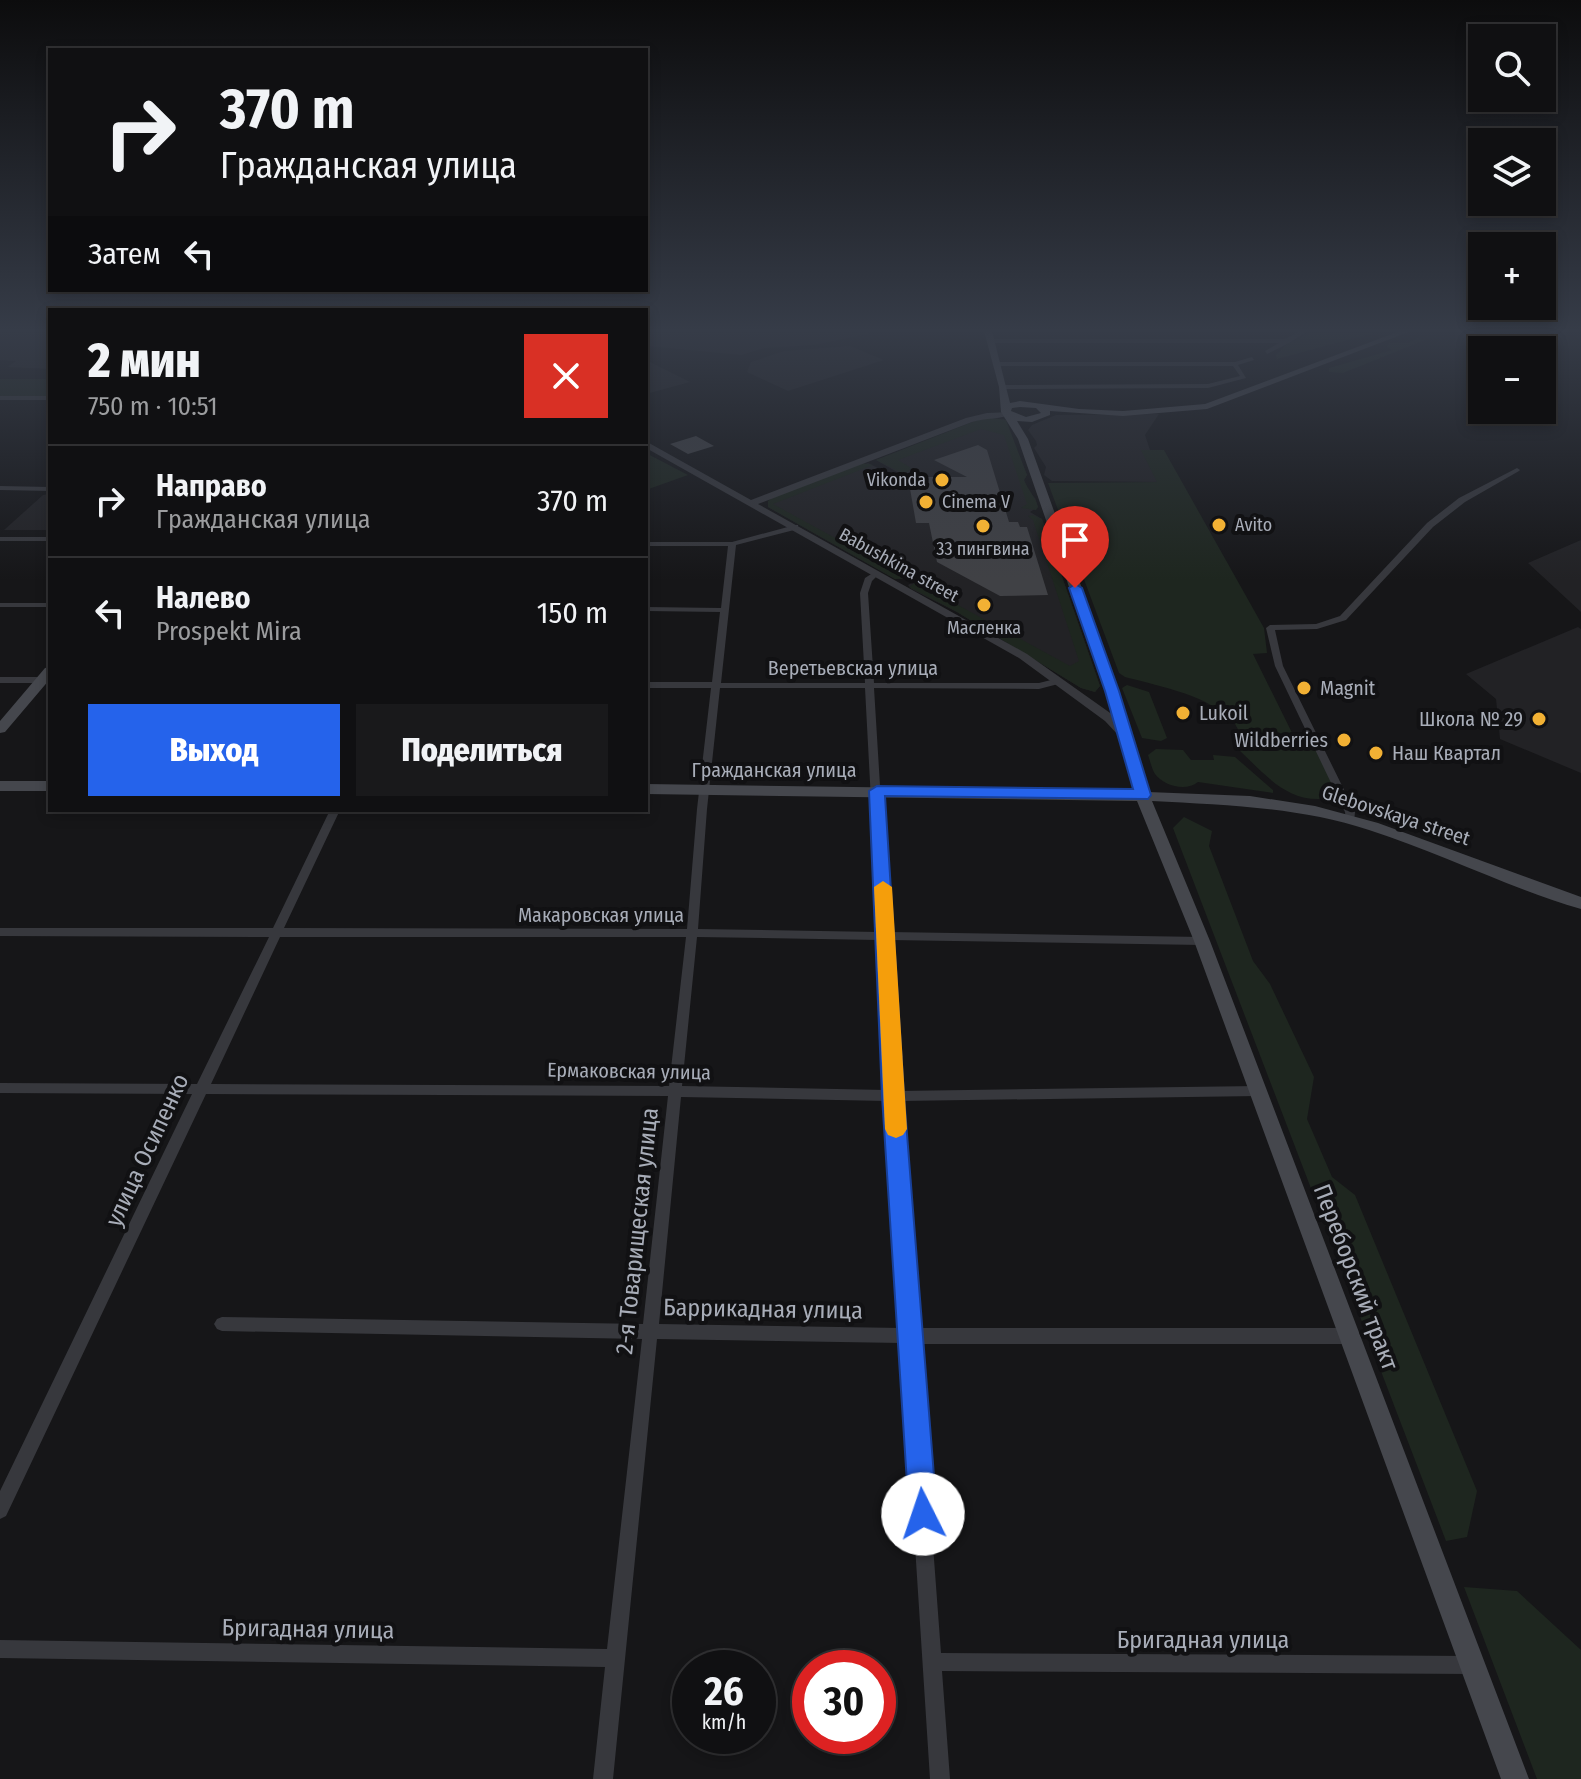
<!DOCTYPE html>
<html lang="ru">
<head>
<meta charset="utf-8">
<style>
	:root { --surface:#101012; --page:#19191b; --text:#f1f3f6; --muted:#9c9d9f; --line:#303032; --accent:#2563eb }
	body { margin:0; font-family:"Fira Sans Condensed",sans-serif; background:var(--page); color:var(--text); height:100vh; display:flex; flex-direction:column; font-size:30px; white-space:nowrap }
	* { box-sizing:border-box; margin:0 }
	p { font-size:26px; color:var(--muted) }
	.icon { flex:none; width:44px; height:44px; fill:none; stroke:currentColor; stroke-width:2; stroke-linecap:round; stroke-linejoin:round }
	.map { position:relative; flex:1; overflow:hidden }
	.drawer { position:absolute; left:48px; top:308px; width:600px; height:504px; display:flex; flex-direction:column; background:var(--surface); border-radius:0px; box-shadow:0 4px 12px #0003,0 0 0 2px var(--line) }
	.drawer>* { flex:none }
	.banner { position:absolute; left:48px; top:48px; width:600px; height:244px; border-radius:0px; box-shadow:0 4px 12px #0003,0 0 0 2px var(--line); background:#101012; color:var(--text); overflow:hidden }
	.controls { position:absolute; left:1468px; top:24px; display:grid; gap:16px }
	.controls a { display:grid; place-items:center; width:88px; height:88px; border-radius:0px; background:var(--surface); box-shadow:0 4px 12px #0003,0 0 0 2px var(--line); font-size:40px }
	.speed { position:absolute; left:672px; top:1650px; display:flex; gap:16px; font-size:40px; font-weight:700; text-align:center }
	.speed>* { display:grid; place-content:center; width:104px; height:104px; border-radius:50%; background:var(--surface); box-shadow:0 4px 12px #0003,0 0 0 2px var(--line); line-height:1 }
	.speed small { font-size:20px; font-weight:400 }
	.speed .limit { border:12px solid #d22; background:#fff; color:#111 }
	.pin { position:absolute; display:grid; place-items:center; width:68px; height:68px; color:#fff; margin:-82px -34px; border-radius:50% 50% 50% 0; rotate:-45deg; box-shadow:0 0 8px #0007 }
	.pin .icon { rotate:45deg }
	.me { position:absolute; width:88px; margin:-44px; rotate:356deg; stroke-linejoin:round; filter:drop-shadow(0 0 6px #0008) }
	.turn { display:flex; align-items:center; gap:28px; height:168px; padding:0 40px; font-size:36px }
	.turn .icon { width:104px; height:104px; stroke-width:2.5 }
	.turn b { display:block; font-size:56px; line-height:68px }
	.then { display:flex; align-items:center; height:76px; padding:0 40px; background:#0003; gap:16px; font-size:30px }
	.round { display:grid; place-items:center; flex:none; width:84px; height:84px; border-radius:0px; background:var(--page) }
	.headline { display:flex; align-items:center; justify-content:space-between; height:136px; padding:0 40px }
	h1 { font-size:48px; font-weight:800; line-height:60px }
	.primary-button { display:flex; gap:16px; margin-top:auto; padding:16px 40px }
	.primary-button a { flex:1; height:92px; border-radius:0px; background:var(--accent); color:#fff; font-size:32px; font-weight:800; line-height:92px; text-align:center }
	.primary-button a+a { background:var(--page); color:var(--text) }
	ul { padding:0; list-style:none }
	li { display:flex; align-items:center; gap:24px; height:112px; padding:0 40px; border-top:2px solid var(--line) }
	li div { flex:1 }
	li b { display:block; font-size:30px }
	li em { font-style:normal }
	.map>svg:first-child { display:block }
	.built { fill:#222225 }
	.green { fill:#1e261f }
	.building { fill:#404145 }
	.lines { fill:none; stroke-linecap:round; stroke-linejoin:round }
	.minor { fill:#37383d; fill-rule:evenodd }
	.tertiary { fill:#37383d; fill-rule:evenodd }
	.secondary { fill:#45474d; fill-rule:evenodd }
	.route { fill:#2563eb; stroke:#184099; stroke-width:2 }
	.slow { fill:#f59e0b }
	.poi-dot { fill:#f2b134; stroke:#111113; stroke-width:3 }
	.labels { text-anchor:middle; dominant-baseline:central; stroke-width:8; stroke-linejoin:round; paint-order:stroke }
	.far-poi-label { font-size:18px; fill:#a8adb8; stroke:#111113; text-anchor:start }
	.far-street-label { font-size:18px; fill:#a8adb8; stroke:#111113 }
	.street-label { font-size:20px; fill:#a8adb8; stroke:#111113 }
	.poi-label { font-size:20px; fill:#a8adb8; stroke:#111113; text-anchor:start }
	.near-street-label { font-size:24px; fill:#a8adb8; stroke:#111113 }
</style>
</head>
<body>
<div class="map">
<svg width="1581" height="1779" viewBox="0 0 1581 1779">
	<rect width="100%" height="100%" fill="#161618"/>
	<path class="built" d="M 0,331 L 50,331 L 50,369 L 7,367 L 16,361 L 0,360 Z
		M 646,331 L 867,331 L 868,334 L 814,345 L 765,348 L 741,355 L 648,346 Z
		M 850,346 L 884,360 L 788,391 L 747,372 L 751,362 L 784,351 Z
		M 646,360 L 690,382 L 646,394 Z
		M 1159,414 L 1145,435 L 1150,450 L 1142,450 L 1158,482 L 1052,481 L 1044,475 L 1046,467 L 1034,448 L 1037,445 L 1036,441 L 1028,430 L 1032,425 L 1056,415 Z
		M 1004,419 L 1027,475 L 1024,480 L 1028,492 L 1035,498 L 1038,507 L 1030,512 L 1042,519 L 1100,686 L 1095,692 L 1081,688 L 957,612 L 911,589 L 908,585 L 915,581 L 910,578 L 895,579 L 768,507 L 768,501 L 868,463 L 892,475 L 899,473 L 876,460 Z
		M 50,494 L 50,530 L 4,530 L 43,495 Z
		M 1581,540 L 1581,612 L 1528,563 Z
		M 1578,627 L 1581,629 L 1581,773 L 1500,739 L 1496,699 L 1466,674 Z"/>
	<path class="green" d="M 1314,331 L 1376,331 L 1377,332 L 1277,359 L 1276,355 L 1286,345 Z
		M 1418,338 L 1425,340 L 1343,373 L 1329,372 L 1329,368 L 1392,350 L 1387,347 L 1389,343 L 1408,343 Z
		M 0,379 L 50,379 L 50,397 L 0,396 Z
		M 985,417 L 1006,420 L 1027,475 L 1024,480 C 1028,490 1035,496 1038,507 L 1036,510 L 1021,508 L 1027,504 L 1004,435 L 981,429 L 898,460 L 911,468 L 908,472 L 900,472 L 876,460 Z
		M 1141,450 L 1164,450 L 1264,628 L 1267,653 L 1253,654 L 1300,749 L 1316,749 L 1333,786 L 1322,791 L 1322,799 C 1285,801 1264,773 1239,750 L 1237,748 L 1247,747 L 1231,716 L 1222,715 C 1211,696 1147,683 1125,677 L 1119,673 L 1048,483 L 1157,482 Z
		M 646,453 L 688,475 L 646,490 Z
		M 862,463 L 873,465 L 773,504 L 903,575 L 909,573 L 910,578 L 895,579 L 768,507 L 768,501 L 773,497 Z
		M 1033,515 L 1042,519 L 1100,686 L 1095,692 L 1081,688 L 957,612 L 909,587 L 917,581 L 927,583 L 923,586 L 1070,666 L 1079,661 L 1033,520 L 1028,516 Z
		M 1127,685 L 1149,692 L 1167,738 L 1161,741 L 1142,738 L 1122,688 Z
		M 1156,749 L 1183,750 L 1191,760 L 1214,760 L 1213,755 L 1235,757 L 1273,790 L 1273,793 L 1198,782 C 1186,792 1164,786 1155,774 C 1152,769 1150,761 1148,755 Z
		M 1184,817 L 1212,831 L 1209,846 L 1253,961 L 1270,984 L 1314,1077 L 1307,1119 L 1332,1177 L 1355,1195 L 1477,1491 L 1467,1537 L 1446,1541 L 1173,828 Z
		M 1464,1587 L 1517,1591 L 1581,1650 L 1581,1779 L 1537,1779 Z"/>
	<path class="building" d="M 696,436 L 714,446 L 688,454 L 670,444 Z
		M 978,445 L 987,450 L 1009,522 L 1018,522 L 1020,527 L 1027,527 L 1048,595 L 1000,596 L 937,562 L 929,523 L 916,523 L 909,483 L 925,477 L 967,477 L 934,460 Z"/>
	<g class="lines">
		<path class="minor" d="M 1300,331 L 1307,331 L 1291,342 L 1267,354 L 1265,351 L 1279,343 L 990,343 L 987,341 L 990,339 L 1285,339 Z
			M 1252,357 L 1254,360 L 1238,365 L 1246,378 L 1208,388 L 1003,389 L 1000,387 L 1003,385 L 1208,384 L 1240,376 L 1233,366 L 997,366 L 994,364 L 997,362 L 1235,362 Z
			M 1517,468 L 1520,470 L 1519,471 L 1465,502 L 1433,527 L 1346,620 L 1317,629 L 1275,630 L 1283,666 L 1355,812 L 1354,822 L 1346,822 L 1345,812 L 1275,666 L 1266,628 L 1270,625 L 1316,624 L 1340,616 L 1427,523 L 1459,498 Z
			M 0,486 L 50,487 L 50,491 L 0,490 Z
			M 795,525 L 798,525 L 798,529 L 736,545 L 721,683 L 865,683 L 860,593 L 865,578 L 876,571 L 880,573 L 872,581 L 868,593 L 874,683 L 1039,683 L 1059,678 L 1063,681 L 1062,683 L 1039,689 L 874,688 L 889,932 L 1202,937 L 1206,938 L 1208,941 L 1206,944 L 1202,945 L 890,940 L 899,1091 L 1258,1086 L 1263,1087 L 1265,1091 L 1263,1095 L 1258,1096 L 900,1101 L 917,1328 L 1351,1328 L 1356,1331 L 1359,1336 L 1356,1341 L 1351,1344 L 918,1344 L 941,1653 L 1472,1656 L 1479,1658 L 1481,1665 L 1479,1672 L 1472,1674 L 942,1671 L 950,1779 L 930,1779 L 902,1343 L 657,1339 L 613,1779 L 593,1779 L 605,1667 L 0,1658 L 0,1640 L 607,1649 L 642,1339 L 222,1331 L 217,1329 L 214,1324 L 217,1319 L 222,1317 L 643,1324 L 668,1096 L 206,1094 L 6,1516 L 0,1519 L 0,1491 L 192,1094 L 0,1093 L 0,1083 L 197,1084 L 269,937 L 0,936 L 0,928 L 273,928 L 330,810 L 340,810 L 284,928 L 687,929 L 697,809 L 711,688 L 646,688 L 646,682 L 712,682 L 720,612 L 646,611 L 646,607 L 721,608 L 728,546 L 646,546 L 646,542 L 732,542 ZM 720,688 L 865,688 L 878,932 L 698,929 L 707,809 ZM 280,937 L 686,937 L 669,1086 L 211,1084 ZM 697,937 L 878,940 L 886,1090 L 682,1086 ZM 681,1097 L 887,1101 L 901,1328 L 659,1324 Z
			M 0,537 L 50,537 L 50,541 L 0,541 Z
			M 0,603 L 50,603 L 50,607 L 0,607 Z
			M 0,677 L 50,677 L 50,683 L 0,683 Z"/>
		<path class="tertiary" d="M 0,396 L 50,396 L 50,400 L 0,400 Z
			M 1012,412 L 1013,414 C 1002,419 985,418 972,422 L 758,504 L 1027,654 L 1113,715 L 1128,731 L 1130,734 L 1128,737 L 1120,737 L 1105,721 L 1019,658 L 646,448 L 646,442 L 649,443 L 751,500 L 966,418 L 987,413 Z"/>
		<path class="secondary" d="M 984,331 L 992,331 L 1010,403 L 1020,401 L 1079,409 L 1123,411 L 1205,404 L 1400,331 L 1411,331 L 1207,409 L 1123,416 L 1050,411 L 1050,415 L 1032,422 L 1017,421 L 1028,439 L 1119,691 L 1148,792 L 1250,796 L 1315,806 L 1378,823 L 1581,897 L 1581,909 C 1509,888 1441,853 1369,830 C 1299,807 1225,805 1152,801 L 1210,941 L 1529,1779 L 1501,1779 L 1194,941 L 1137,801 L 646,794 L 646,784 L 1134,791 L 1105,691 L 1018,439 L 1001,412 L 999,387 ZM 1020,407 L 1036,408 L 1041,413 L 1026,417 L 1011,411 L 1012,408 Z
			M 50,667 L 50,679 L 5,732 L 0,733 L 0,721 L 45,668 Z
			M 0,781 L 50,781 L 50,791 L 0,791 Z"/>
	</g>
	<linearGradient id="sky" x2="0" y2="1"><stop stop-color="#0c0c0d"/><stop offset="0.57" stop-color="#363c48"/><stop offset="1" stop-color="#363c48" stop-opacity="0"/></linearGradient>
	<rect width="1581" height="580" fill="url(#sky)"/>
	<path class="route" d="M 1075,584 L 1082,588 L 1119,691 L 1151,795 L 1148,799 L 885,796 L 904,1096 L 937,1514 L 933,1524 L 923,1528 L 913,1524 L 909,1514 L 882,1096 L 869,791 L 877,786 L 1133,789 L 1105,691 L 1069,588 Z"/>
	<path class="slow" d="M 883,881 L 892,887 L 907,1129 L 903,1135 L 896,1138 L 888,1135 L 885,1129 L 874,887 Z"/>
	<g class="poi-dot">
		<circle cx="942" cy="480" r="8"/>
		<circle cx="926" cy="502" r="8"/>
		<circle cx="1219" cy="525" r="8"/>
		<circle cx="983" cy="526" r="8"/>
		<circle cx="984" cy="605" r="8"/>
		<circle cx="1304" cy="688" r="8"/>
		<circle cx="1183" cy="713" r="8"/>
		<circle cx="1539" cy="719" r="8"/>
		<circle cx="1344" cy="740" r="8"/>
		<circle cx="1376" cy="753" r="8"/>
	</g>
	<g class="labels">
		<g class="far-poi-label">
			<text x="926" y="480" text-anchor="end">Vikonda</text>
			<text x="942" y="502">Cinema V</text>
			<text x="1235" y="525">Avito</text>
			<text x="983" y="549" text-anchor="middle">33 пингвина</text>
			<text x="984" y="628" text-anchor="middle">Масленка</text>
		</g>
		<g class="far-street-label">
			<text transform="translate(899 565) rotate(29)">Babushkina street</text>
		</g>
		<g class="street-label">
			<text x="853" y="668">Веретьевская улица</text>
			<text x="774" y="770">Гражданская улица</text>
			<text transform="translate(1396 815) rotate(18)">Glebovskaya street</text>
			<text x="601" y="915">Макаровская улица</text>
			<text transform="translate(629 1071) rotate(1)">Ермаковская улица</text>
		</g>
		<g class="poi-label">
			<text x="1320" y="688">Magnit</text>
			<text x="1199" y="713">Lukoil</text>
			<text x="1523" y="719" text-anchor="end">Школа № 29</text>
			<text x="1328" y="740" text-anchor="end">Wildberries</text>
			<text x="1392" y="753">Наш Квартал</text>
		</g>
		<g class="near-street-label">
			<text transform="translate(147 1150) rotate(-65)">улица Осипенко</text>
			<text transform="translate(637 1231) rotate(-84)">2-я Товарищеская улица</text>
			<text transform="translate(1356 1277) rotate(69)">Переборский тракт</text>
			<text transform="translate(763 1309) rotate(1)">Баррикадная улица</text>
			<text transform="translate(308 1629) rotate(1)">Бригадная улица</text>
			<text x="1203" y="1640">Бригадная улица</text>
		</g>
	</g>
</svg>
<div class="controls">
<a><svg class="icon" aria-label="search" viewBox="0 0 24 24"><circle cx="10" cy="10" r="6"/><path d="M15 15l6 6"/></svg></a>
<a><svg class="icon" aria-label="layers" viewBox="0 0 24 24"><path d="M12 4l9 5-9 5-9-5zM3 14l9 5 9-5"/></svg></a>
<a>+</a>
<a>−</a>
</div>
<div class="speed"><div>26<small>km/h</small></div><div class="limit">30</div></div>
<div class="pin" style="left:1075px;top:588px;background:#d93025"><svg class="icon" aria-label="arrive" viewBox="0 0 24 24"><path d="M6 21V4h12l-3 4 3 4H6"/></svg></div>
<svg class="me" style="left:923px;top:1514px" viewBox="-20 -20 40 40"><circle r="19" fill="#fff"/><path d="M0-13L10 11 0 6-10 11z" fill="#2563eb"/></svg>
<div class="banner">
<div class="turn"><svg class="icon" aria-label="right" viewBox="0 0 24 24"><path d="M7 20v-9h11M14 6l5 5-5 5"/></svg><div><b>370 m</b>Гражданская улица</div></div>
<div class="then">Затем<svg class="icon" aria-label="left" viewBox="0 0 24 24"><path d="M17 20v-9H6M10 6l-5 5 5 5"/></svg></div>
</div>
<section class="drawer">
<div class="headline"><div><h1>2 мин</h1><p>750 m · 10:51</p></div><a class="round" style="background:#d93025;color:#fff"><svg class="icon" aria-label="close" viewBox="0 0 24 24"><path d="M6 6l12 12M18 6L6 18"/></svg></a></div>
<ul>
<li><svg class="icon" aria-label="right" viewBox="0 0 24 24"><path d="M7 20v-9h11M14 6l5 5-5 5"/></svg><div><b>Направо</b><p>Гражданская улица</p></div><em>370 m</em></li>
<li><svg class="icon" aria-label="left" viewBox="0 0 24 24"><path d="M17 20v-9H6M10 6l-5 5 5 5"/></svg><div><b>Налево</b><p>Prospekt Mira</p></div><em>150 m</em></li>
</ul>
<div class="primary-button"><a>Выход</a><a>Поделиться</a></div>
</section>
</div>
</body>
</html>
